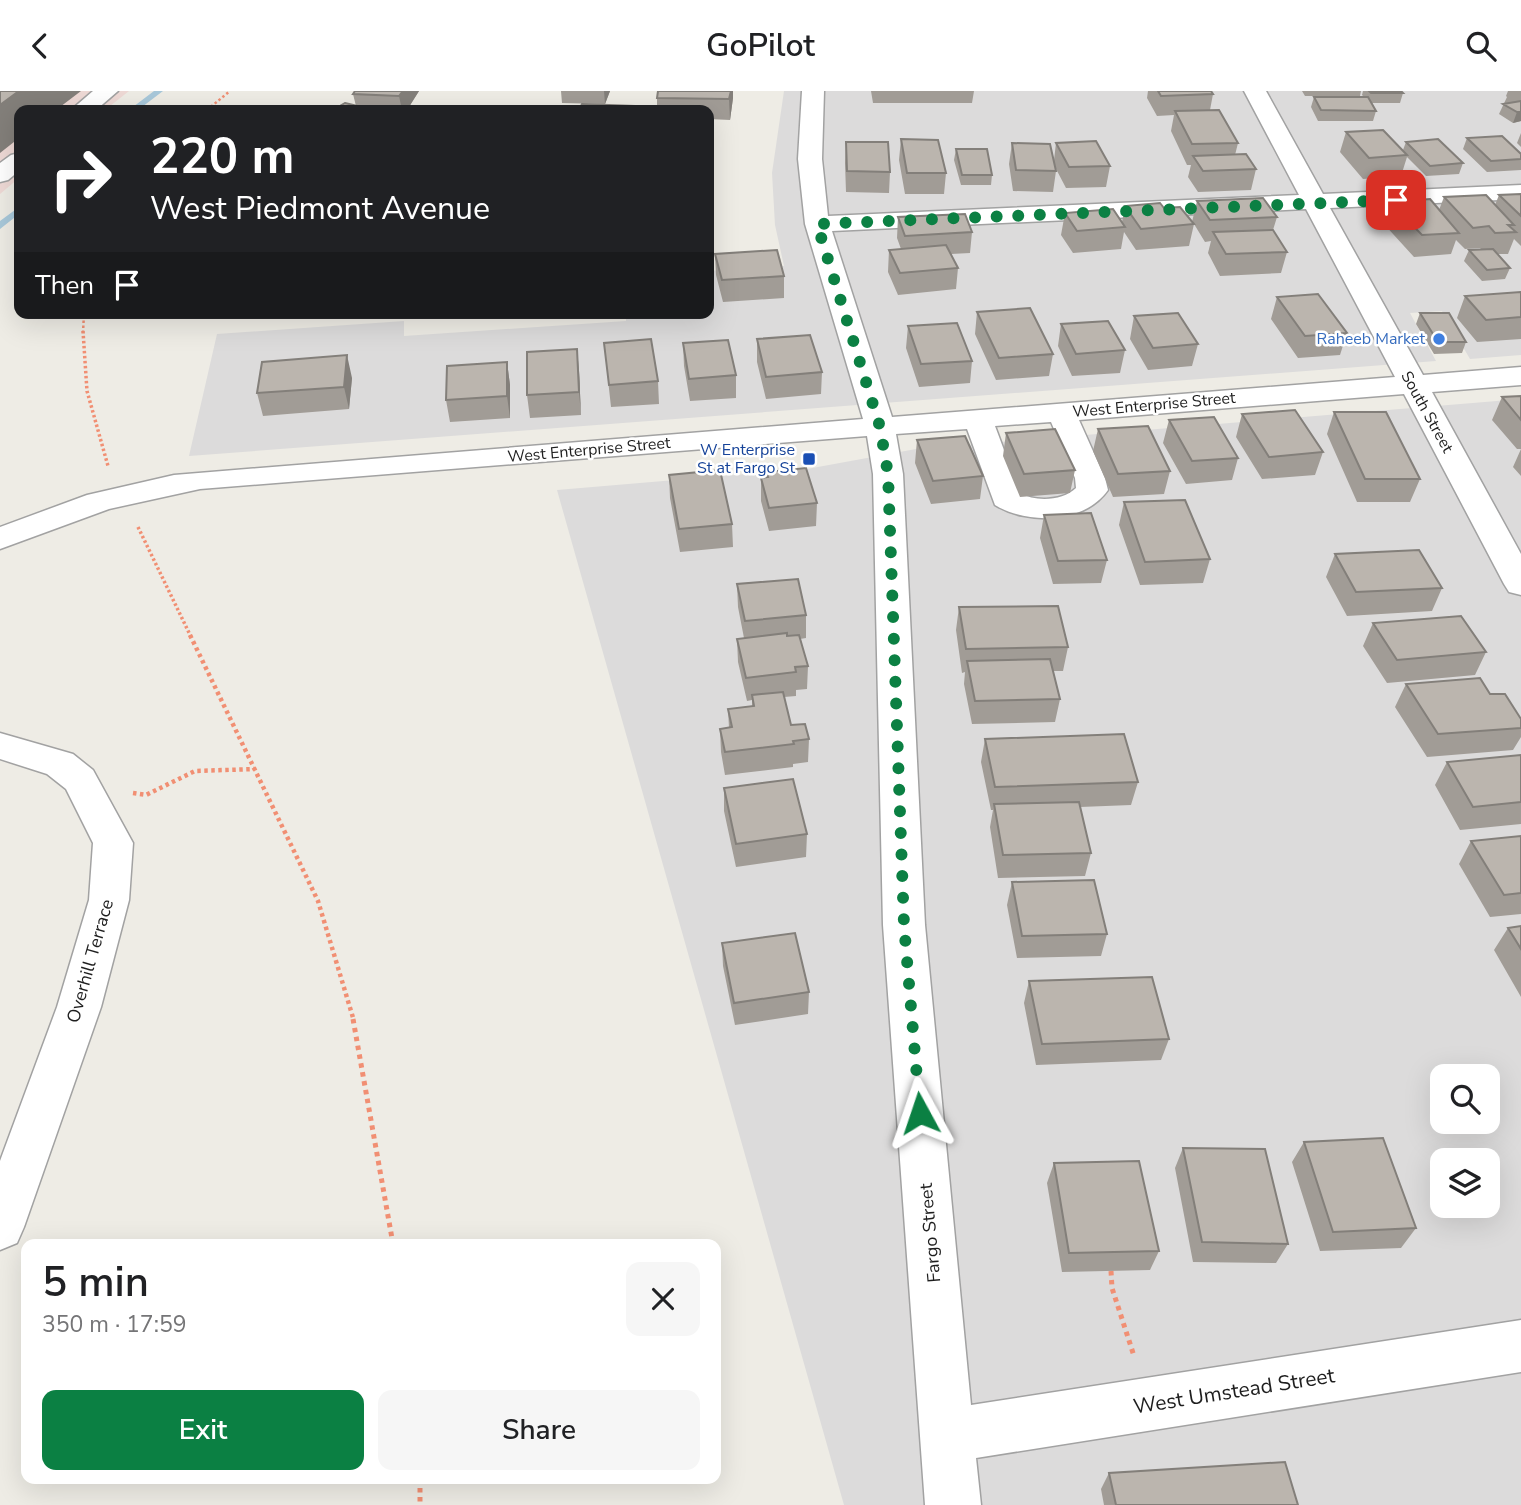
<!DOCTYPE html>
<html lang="en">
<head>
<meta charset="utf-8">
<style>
	:root { --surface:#fff; --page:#f6f6f6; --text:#202124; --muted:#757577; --accent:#0b8043 }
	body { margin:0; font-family:"Nunito Sans",sans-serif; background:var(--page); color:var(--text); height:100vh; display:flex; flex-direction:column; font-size:26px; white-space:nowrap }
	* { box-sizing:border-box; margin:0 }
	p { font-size:23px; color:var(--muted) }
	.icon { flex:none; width:38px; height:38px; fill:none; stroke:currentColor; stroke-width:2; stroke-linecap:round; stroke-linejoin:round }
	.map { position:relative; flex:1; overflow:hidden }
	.details { position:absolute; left:21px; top:1148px; width:700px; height:245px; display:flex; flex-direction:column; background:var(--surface); border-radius:14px; box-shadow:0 7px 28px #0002 }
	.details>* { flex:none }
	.banner { position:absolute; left:14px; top:14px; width:700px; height:214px; border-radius:14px; box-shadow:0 7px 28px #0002; background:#202124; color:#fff; overflow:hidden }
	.fabs { position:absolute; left:1430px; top:973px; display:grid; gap:14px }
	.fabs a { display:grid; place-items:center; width:70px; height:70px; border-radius:14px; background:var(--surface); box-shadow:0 7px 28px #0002; font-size:35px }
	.pin { position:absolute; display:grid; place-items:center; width:60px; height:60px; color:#fff; margin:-30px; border-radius:14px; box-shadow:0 4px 10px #0006 }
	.me { position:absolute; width:77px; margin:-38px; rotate:355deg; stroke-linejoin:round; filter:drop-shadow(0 0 5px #0008) }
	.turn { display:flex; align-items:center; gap:24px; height:147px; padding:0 21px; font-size:32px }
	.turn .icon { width:91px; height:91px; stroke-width:2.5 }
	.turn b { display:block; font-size:49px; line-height:60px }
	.then { display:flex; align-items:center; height:66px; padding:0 21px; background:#0003; gap:14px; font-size:26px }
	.round { display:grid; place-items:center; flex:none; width:74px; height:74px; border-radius:14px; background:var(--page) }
	.head { display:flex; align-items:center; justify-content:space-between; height:119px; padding:0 21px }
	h1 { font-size:42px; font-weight:600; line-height:52px }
	.primary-button { display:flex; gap:14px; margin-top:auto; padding:14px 21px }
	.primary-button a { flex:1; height:80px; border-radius:14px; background:var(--accent); color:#fff; font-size:28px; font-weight:600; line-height:80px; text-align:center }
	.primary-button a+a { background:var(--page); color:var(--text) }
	header { display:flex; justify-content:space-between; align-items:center; height:91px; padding:0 21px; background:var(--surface); font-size:32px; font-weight:600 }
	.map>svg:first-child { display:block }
	.residential { fill:#dcdbdb; fill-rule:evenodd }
	.commercial { fill:#eed9d5 }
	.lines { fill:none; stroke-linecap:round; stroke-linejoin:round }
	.stream { fill:#a8c8da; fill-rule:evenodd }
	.minor-casing { stroke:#a2a2a2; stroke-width:3 }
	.path-far3 { stroke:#f18f73; stroke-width:2.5; stroke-dasharray:2.5 2.5; stroke-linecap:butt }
	.path-far2 { stroke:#f18f73; stroke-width:3.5; stroke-dasharray:2.5 2.5; stroke-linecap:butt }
	.path-far1 { stroke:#f18f73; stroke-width:4.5; stroke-dasharray:3.5 3.5; stroke-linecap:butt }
	.path { stroke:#f18f73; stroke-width:5; stroke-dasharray:4.5 4.5; stroke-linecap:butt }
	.minor { fill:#fff; fill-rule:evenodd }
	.wall { fill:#a19c96 }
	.shaded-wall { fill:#837f7a }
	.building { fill:#bbb5ae; stroke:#837f7a; stroke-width:2 }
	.route { stroke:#0b8043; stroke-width:12; stroke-dasharray:0 21.6 }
	.shop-dot { fill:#3f7fe0; stroke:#fff; stroke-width:2.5 }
	.transit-dot { fill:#1a4fb4; stroke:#fff; stroke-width:2.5 }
	.labels { text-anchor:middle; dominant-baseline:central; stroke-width:5; stroke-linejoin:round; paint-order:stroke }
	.far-shop-label { font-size:16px; fill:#366cbe; stroke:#fff; text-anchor:end }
	.far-street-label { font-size:16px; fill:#1e1e1e; stroke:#fff }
	.far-transit-label { font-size:16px; fill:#164399; stroke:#fff; text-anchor:end }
	.street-label { font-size:18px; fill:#1e1e1e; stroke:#fff }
	.near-street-label { font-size:21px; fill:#1e1e1e; stroke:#fff }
</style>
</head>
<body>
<header><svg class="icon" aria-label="back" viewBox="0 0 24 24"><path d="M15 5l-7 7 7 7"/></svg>GoPilot<svg class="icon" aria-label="search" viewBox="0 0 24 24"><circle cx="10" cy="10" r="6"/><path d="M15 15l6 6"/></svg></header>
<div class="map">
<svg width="1521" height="1414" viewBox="0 0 1521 1414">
	<rect width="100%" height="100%" fill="#eeece5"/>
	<path class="residential" d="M 784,0 L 1521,0 L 1521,264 L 1470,268 L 1442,220 L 1410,222 L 1436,270 L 189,365 L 217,243 L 404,230 L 404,245 L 626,230 L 626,222 L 709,222 L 709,180 L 784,175 L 775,134 L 772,82 Z
		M 1521,308 L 1521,1414 L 844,1414 L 557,399 L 807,378 L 916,358 ZM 1442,985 L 1488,985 L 1488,1031 L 1442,1031 ZM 1442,1069 L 1488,1069 L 1488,1115 L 1442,1115 Z"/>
	<path class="commercial" d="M 0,0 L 129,0 L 105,19 L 19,19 L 19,87 L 0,103 Z"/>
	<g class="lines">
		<path class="stream" d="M 154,0 L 163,0 L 138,19 L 129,19 Z
			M 19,116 L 19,123 L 0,138 L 0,130 Z"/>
		<defs>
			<path id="minor" d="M 93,0 L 118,0 L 96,19 L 71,19 Z
				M 802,0 L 824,0 L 822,68 L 828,125 L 1299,104 L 1244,0 L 1266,0 L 1323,103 L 1521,94 L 1521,108 L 1330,117 L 1423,284 L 1521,276 L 1521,294 L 1432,301 L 1521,463 L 1521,504 L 1509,501 L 1504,493 L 1404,303 L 1079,329 L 1105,387 L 1108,399 C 1084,433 1028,434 995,414 L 967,338 L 896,343 L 903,383 L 925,834 L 971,1314 L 1521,1229 L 1521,1281 L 976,1367 L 981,1414 L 925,1414 L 883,834 L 873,383 L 867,345 L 200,398 L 109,418 L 0,458 L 0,436 L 87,404 L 174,384 L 863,328 L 805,133 L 798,68 ZM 1306,118 L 1395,286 L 892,326 L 832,140 ZM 1051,331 L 1075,387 L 1076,397 C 1063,410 1035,411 1020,402 L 995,335 Z
				M 19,62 L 19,80 L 8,89 L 0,91 L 0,72 L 11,64 Z
				M 0,642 L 73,663 L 93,679 L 133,752 L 129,809 L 101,916 L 24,1136 L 17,1152 L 0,1159 L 0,1070 L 57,916 L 89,809 L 93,752 L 66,698 L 47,683 L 0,668 Z"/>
		</defs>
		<use href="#minor" class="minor-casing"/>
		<path class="path-far3" d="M 207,19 L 230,0
			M 83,242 L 84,222"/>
		<path class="path-far2" d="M 83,240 L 87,300 L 108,375
			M 138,436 L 191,546"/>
		<path class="path-far1" d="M 190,544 L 318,810 L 354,930
			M 133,702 L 146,704 L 195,680 L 255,678"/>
		<path class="path" d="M 353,928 L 393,1153
			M 1111,1180 L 1112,1197 L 1134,1265
			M 420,1388 L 420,1414"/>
		<use href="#minor" class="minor"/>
	</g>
	<path class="wall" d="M 419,0 L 407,19 L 333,19 L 356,15 L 353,3 Z
		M 561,0 L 610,0 L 605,13 L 562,12 Z
		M 733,0 L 733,7 L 730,29 L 709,28 L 709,19 L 657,19 L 657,7 Z
		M 871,0 L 974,0 L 972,12 L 873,12 Z
		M 1148,0 L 1211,0 L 1213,3 L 1210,19 L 1238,52 L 1235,64 L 1256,78 L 1251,99 L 1198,101 L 1188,86 L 1191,74 L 1187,74 L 1171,40 L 1174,24 L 1157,25 L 1147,7 Z
		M 1302,0 L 1361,0 L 1360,5 L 1305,5 Z
		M 1363,0 L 1401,0 L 1403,2 L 1400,12 L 1372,12 L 1376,20 L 1373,30 L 1318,30 L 1311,16 L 1314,6 L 1364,6 L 1362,4 Z
		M 1508,0 L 1521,0 L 1521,30 L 1513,32 L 1499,23 L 1507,6 L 1506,5 Z
		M 1346,41 L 1403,59 L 1406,51 L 1463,72 L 1459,83 L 1426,85 L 1407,66 L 1401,85 L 1363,88 L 1340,61 Z
		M 1521,42 L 1521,56 L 1517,52 Z
		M 1467,47 L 1521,63 L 1521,79 L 1487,81 L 1463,58 Z
		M 901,48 L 946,82 L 944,103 L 905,103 L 899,69 Z
		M 846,51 L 890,81 L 889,102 L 846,101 L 845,72 Z
		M 1012,52 L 1054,69 L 1056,52 L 1110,75 L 1106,96 L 1066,97 L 1055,76 L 1056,80 L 1053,101 L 1013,100 L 1009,73 Z
		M 956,58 L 992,84 L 991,94 L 961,94 L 954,69 Z
		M 1521,103 L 1521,155 L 1514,148 L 1508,163 L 1498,163 L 1510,177 L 1505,188 L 1482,190 L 1464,170 L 1469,159 L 1482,159 L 1480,157 L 1465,158 L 1456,149 L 1451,163 L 1414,166 L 1383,132 L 1390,111 L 1439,119 L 1444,106 L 1495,114 L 1499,104 Z
		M 1197,110 L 1277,126 L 1273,139 L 1287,161 L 1281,182 L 1220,185 L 1208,162 L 1211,150 L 1205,151 L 1194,133 L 1189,155 L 1136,159 L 1124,141 L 1121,158 L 1073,162 L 1061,144 L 1065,122 L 1122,131 L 1125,115 L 1164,117 L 1192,131 Z
		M 898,126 L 972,141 L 970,162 L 951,163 L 958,177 L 956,198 L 898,204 L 888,181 L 889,159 L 901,158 L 897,147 Z
		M 715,163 L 784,185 L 784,207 L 723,211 L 716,184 Z
		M 1521,201 L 1521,248 L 1477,251 L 1457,227 L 1465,205 Z
		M 1277,206 L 1347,242 L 1340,264 L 1298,267 L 1271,228 Z
		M 977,221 L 1053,263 L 1049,285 L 996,289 L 975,243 Z
		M 1420,222 L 1466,251 L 1462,262 L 1434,263 L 1416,233 Z
		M 1134,225 L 1198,253 L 1192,275 L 1148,279 L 1130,248 Z
		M 1061,233 L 1125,259 L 1120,282 L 1072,285 L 1058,255 Z
		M 908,235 L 972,270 L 970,292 L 919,296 L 906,257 Z
		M 757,248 L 822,281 L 821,303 L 766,308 L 757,271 Z
		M 604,252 L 658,290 L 659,313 L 611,316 Z
		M 683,252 L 736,284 L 736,307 L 690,310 L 684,275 Z
		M 507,271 L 510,294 L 510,327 L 450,331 L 446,309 Z
		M 579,280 L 581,324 L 530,327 L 527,304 Z
		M 352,287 L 349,318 L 263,325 L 257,302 Z
		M 1521,305 L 1521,358 L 1517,358 L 1492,329 L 1502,306 Z
		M 1334,321 L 1420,388 L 1410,411 L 1357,411 L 1327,343 Z
		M 1242,323 L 1323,361 L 1315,384 L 1262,388 L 1236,346 Z
		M 1169,329 L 1238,367 L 1232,389 L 1186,393 L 1163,352 Z
		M 1098,338 L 1170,380 L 1164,403 L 1113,406 L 1093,360 Z
		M 1006,342 L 1075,379 L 1070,402 L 1020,406 L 1003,365 Z
		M 917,349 L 983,385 L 980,408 L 931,413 L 915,372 Z
		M 1521,358 L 1521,385 L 1513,376 Z
		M 766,381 L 817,412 L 816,435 L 769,440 L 761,410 L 761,387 L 766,386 Z
		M 669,384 L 732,433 L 733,456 L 680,461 L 670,407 Z
		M 1124,411 L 1210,468 L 1203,492 L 1140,494 L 1119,434 Z
		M 1044,424 L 1107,469 L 1101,492 L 1053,493 L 1040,447 Z
		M 1335,463 L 1442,497 L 1432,520 L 1347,525 L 1326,486 Z
		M 737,493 L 806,524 L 806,547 L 800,548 L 808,575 L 807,598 L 796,599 L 796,605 L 784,606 L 791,634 L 809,648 L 808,671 L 793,673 L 793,676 L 725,684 L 721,661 L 720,638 L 729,637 L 728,618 L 752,615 L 752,609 L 747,610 L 738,571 L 737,548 L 744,547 L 738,516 Z
		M 959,516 L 1068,556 L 1063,580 L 1053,580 L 1060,608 L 1055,631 L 972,633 L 964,593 L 965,581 L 962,582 L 956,539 Z
		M 1373,532 L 1486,561 L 1475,584 L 1387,592 L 1363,555 Z
		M 1406,593 L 1490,603 L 1521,628 L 1521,646 L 1513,659 L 1427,666 L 1395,616 Z
		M 985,648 L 1138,691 L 1131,714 L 1080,716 L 1091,762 L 1085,785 L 998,787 L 990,736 L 993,719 L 991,719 L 981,671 Z
		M 1521,664 L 1521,733 L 1460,739 L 1435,694 L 1447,671 Z
		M 724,697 L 807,743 L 806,766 L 736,776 L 724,720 Z
		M 1521,745 L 1521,823 L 1490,826 L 1459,773 L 1471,750 Z
		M 1012,791 L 1107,843 L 1101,865 L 1017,867 L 1007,814 Z
		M 1521,835 L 1521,906 L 1494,859 L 1508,837 Z
		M 722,853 L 809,901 L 808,923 L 735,934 L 723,875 Z
		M 1029,890 L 1169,948 L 1161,969 L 1036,974 L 1024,912 Z
		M 1304,1051 L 1416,1137 L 1401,1157 L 1320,1160 L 1292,1071 Z
		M 1183,1057 L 1288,1153 L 1276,1172 L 1193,1171 L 1175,1077 Z
		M 1054,1072 L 1159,1160 L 1150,1179 L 1062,1181 L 1047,1092 Z
		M 1109,1382 L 1298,1414 L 1104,1414 L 1101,1398 Z"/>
	<path class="shaded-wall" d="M 19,0 L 81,0 L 56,19 L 19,19 L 19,47 L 0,62 L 0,14 Z
		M 403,0 L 419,0 L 407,19 L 402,19 L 399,5 Z
		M 604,0 L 610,0 L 605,13 Z
		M 731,0 L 733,0 L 733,7 L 730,29 L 729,8 Z
		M 1517,21 L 1521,21 L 1521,30 L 1513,32 Z
		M 710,29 L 710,49 L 709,58 L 709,35 Z
		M 577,258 L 579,280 L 581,324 L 579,301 Z
		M 347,264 L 352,287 L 349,318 L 344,296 Z
		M 507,271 L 510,294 L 510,327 L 507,305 Z"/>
	<path class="building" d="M 0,0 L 19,0 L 0,14 Z
		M 355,0 L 403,0 L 399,5 L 353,3 Z
		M 658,0 L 731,0 L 729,8 L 657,7 Z
		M 1158,0 L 1211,0 L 1213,3 L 1161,5 Z
		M 1369,0 L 1401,0 L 1403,2 L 1371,2 Z
		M 1314,6 L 1368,6 L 1376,20 L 1321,19 Z
		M 1521,10 L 1521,21 L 1517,21 L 1503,13 Z
		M 345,12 L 374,19 L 333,19 Z
		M 582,13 L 634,15 L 633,19 L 535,19 L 536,17 L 579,19 Z
		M 1219,19 L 1238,52 L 1192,53 L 1175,20 Z
		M 1383,39 L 1407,64 L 1369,67 L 1346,41 Z
		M 1502,45 L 1521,63 L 1521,68 L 1491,70 L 1467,47 Z
		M 901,48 L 938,49 L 946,82 L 907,82 Z
		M 1438,48 L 1463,72 L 1430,75 L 1406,51 Z
		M 1096,50 L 1110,75 L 1069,76 L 1056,52 Z
		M 846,51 L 888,51 L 890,81 L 847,80 Z
		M 1012,52 L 1050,53 L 1056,80 L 1016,79 Z
		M 956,58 L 987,58 L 992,84 L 962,84 Z
		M 1246,63 L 1256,78 L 1203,80 L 1193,65 Z
		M 1521,103 L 1521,125 L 1499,104 Z
		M 1486,104 L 1514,134 L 1508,134 L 1516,141 L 1495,142 L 1489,135 L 1473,137 L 1444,106 Z
		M 1263,107 L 1277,126 L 1210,129 L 1197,110 Z
		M 1430,108 L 1459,142 L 1422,144 L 1390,111 Z
		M 1160,112 L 1164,117 L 1180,116 L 1194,133 L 1141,138 L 1125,115 Z
		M 1113,118 L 1125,136 L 1077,140 L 1065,122 Z
		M 965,123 L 972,141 L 905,145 L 898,126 Z
		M 1273,139 L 1287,161 L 1226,163 L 1213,141 Z
		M 946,154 L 958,177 L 900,182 L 889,159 Z
		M 1493,158 L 1510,177 L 1487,179 L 1469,159 Z
		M 777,159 L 784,185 L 722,189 L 715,163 Z
		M 1521,201 L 1521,226 L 1486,229 L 1465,205 Z
		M 1318,203 L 1347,242 L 1305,245 L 1277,206 Z
		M 1030,217 L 1053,263 L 999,267 L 977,221 Z
		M 1178,222 L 1198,253 L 1153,257 L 1134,225 Z
		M 1420,222 L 1449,222 L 1466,251 L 1438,251 Z
		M 1108,230 L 1125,259 L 1076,263 L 1061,233 Z
		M 957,232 L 972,270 L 921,273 L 908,235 Z
		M 810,244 L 822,281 L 766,286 L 757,248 Z
		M 651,248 L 658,290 L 609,294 L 604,252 Z
		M 728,249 L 736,284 L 689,288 L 683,252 Z
		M 577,258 L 579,301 L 527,304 L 527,261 Z
		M 347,264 L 344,296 L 257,302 L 262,271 Z
		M 507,271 L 507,305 L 446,309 L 447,275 Z
		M 1521,305 L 1521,329 L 1502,306 Z
		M 1295,319 L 1323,361 L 1269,366 L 1242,323 Z
		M 1334,321 L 1386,321 L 1420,388 L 1365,388 Z
		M 1214,326 L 1238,367 L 1192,370 L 1169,329 Z
		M 1148,335 L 1170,380 L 1118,383 L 1098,338 Z
		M 1055,338 L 1075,379 L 1024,383 L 1006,342 Z
		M 965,345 L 983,385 L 933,390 L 917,349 Z
		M 806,377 L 817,412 L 769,417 L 761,387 L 768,386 L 766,381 Z
		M 720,379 L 732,433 L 679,438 L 669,384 Z
		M 1185,409 L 1210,468 L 1145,471 L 1124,411 Z
		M 1091,422 L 1107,469 L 1058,470 L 1044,424 Z
		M 1419,459 L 1442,497 L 1356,501 L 1335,463 Z
		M 798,488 L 806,524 L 745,530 L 737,493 Z
		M 1058,515 L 1068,556 L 966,558 L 959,516 Z
		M 1461,525 L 1486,561 L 1397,569 L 1373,532 Z
		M 787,542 L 787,545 L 799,544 L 808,575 L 795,576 L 796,581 L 746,587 L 737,548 Z
		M 1050,568 L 1060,608 L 975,610 L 967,570 Z
		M 1480,587 L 1490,603 L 1505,603 L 1521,628 L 1521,637 L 1438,643 L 1406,593 Z
		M 783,601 L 791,634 L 805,633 L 809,648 L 793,650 L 794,653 L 725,661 L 720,638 L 732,636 L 728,618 L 754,615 L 752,604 Z
		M 1124,643 L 1138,691 L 995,696 L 985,648 Z
		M 1521,664 L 1521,711 L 1473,716 L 1447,671 Z
		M 793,688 L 807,743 L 736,753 L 724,697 Z
		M 1079,711 L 1091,762 L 1003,764 L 994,713 Z
		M 1521,745 L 1521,802 L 1504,804 L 1471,750 Z
		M 1094,789 L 1107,843 L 1022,845 L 1012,791 Z
		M 1521,835 L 1521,858 L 1508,837 Z
		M 795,842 L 809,901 L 734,912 L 722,852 Z
		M 1152,886 L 1169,948 L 1042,953 L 1029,890 Z
		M 1383,1047 L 1416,1137 L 1333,1141 L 1304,1051 Z
		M 1183,1057 L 1265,1058 L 1288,1153 L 1202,1151 Z
		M 1139,1070 L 1159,1160 L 1069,1162 L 1054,1072 Z
		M 1285,1371 L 1298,1414 L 1116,1414 L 1109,1382 Z"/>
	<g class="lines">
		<path class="route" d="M 920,1022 L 904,834 L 888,383 L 880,336 L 817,133 L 1396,109"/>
	</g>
	<circle class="shop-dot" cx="1439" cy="248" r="7"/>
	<rect class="transit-dot" x="802" y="361" width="14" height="14" rx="3.5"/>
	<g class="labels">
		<g class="far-shop-label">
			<text x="1425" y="248">Raheeb Market</text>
		</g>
		<g class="far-street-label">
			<text transform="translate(1154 314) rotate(-5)">West Enterprise Street</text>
			<text transform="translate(1427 321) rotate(61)">South Street</text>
			<text transform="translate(589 359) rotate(-5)">West Enterprise Street</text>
		</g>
		<g class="far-transit-label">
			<text x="795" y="359">W Enterprise<tspan x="795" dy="18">St at Fargo St</tspan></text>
		</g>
		<g class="street-label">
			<text transform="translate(90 870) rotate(-74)">Overhill Terrace</text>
			<text transform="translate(930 1142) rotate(-95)">Fargo Street</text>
		</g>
		<g class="near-street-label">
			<text transform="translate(1234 1300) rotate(-9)">West Umstead Street</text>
		</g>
	</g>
</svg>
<div class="fabs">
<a><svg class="icon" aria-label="search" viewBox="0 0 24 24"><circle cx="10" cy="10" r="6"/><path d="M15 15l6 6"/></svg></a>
<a><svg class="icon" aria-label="layers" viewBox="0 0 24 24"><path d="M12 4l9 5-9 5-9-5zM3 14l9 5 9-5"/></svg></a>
</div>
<div class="pin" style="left:1396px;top:109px;background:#d93025"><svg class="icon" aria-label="arrive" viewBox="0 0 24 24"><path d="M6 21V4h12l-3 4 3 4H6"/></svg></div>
<svg class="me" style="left:920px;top:1022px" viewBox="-20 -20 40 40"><path d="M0-17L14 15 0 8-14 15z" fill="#0b8043" stroke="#fff" stroke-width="4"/></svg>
<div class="banner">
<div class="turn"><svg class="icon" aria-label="right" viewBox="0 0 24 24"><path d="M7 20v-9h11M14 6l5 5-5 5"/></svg><div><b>220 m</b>West Piedmont Avenue</div></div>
<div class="then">Then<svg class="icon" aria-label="arrive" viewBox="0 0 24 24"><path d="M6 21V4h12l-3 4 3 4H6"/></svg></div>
</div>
<section class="details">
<div class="head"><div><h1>5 min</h1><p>350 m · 17:59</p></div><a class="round"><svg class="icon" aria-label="close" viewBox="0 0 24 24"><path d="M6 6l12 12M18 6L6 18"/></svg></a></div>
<div class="primary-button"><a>Exit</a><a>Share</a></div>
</section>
</div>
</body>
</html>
